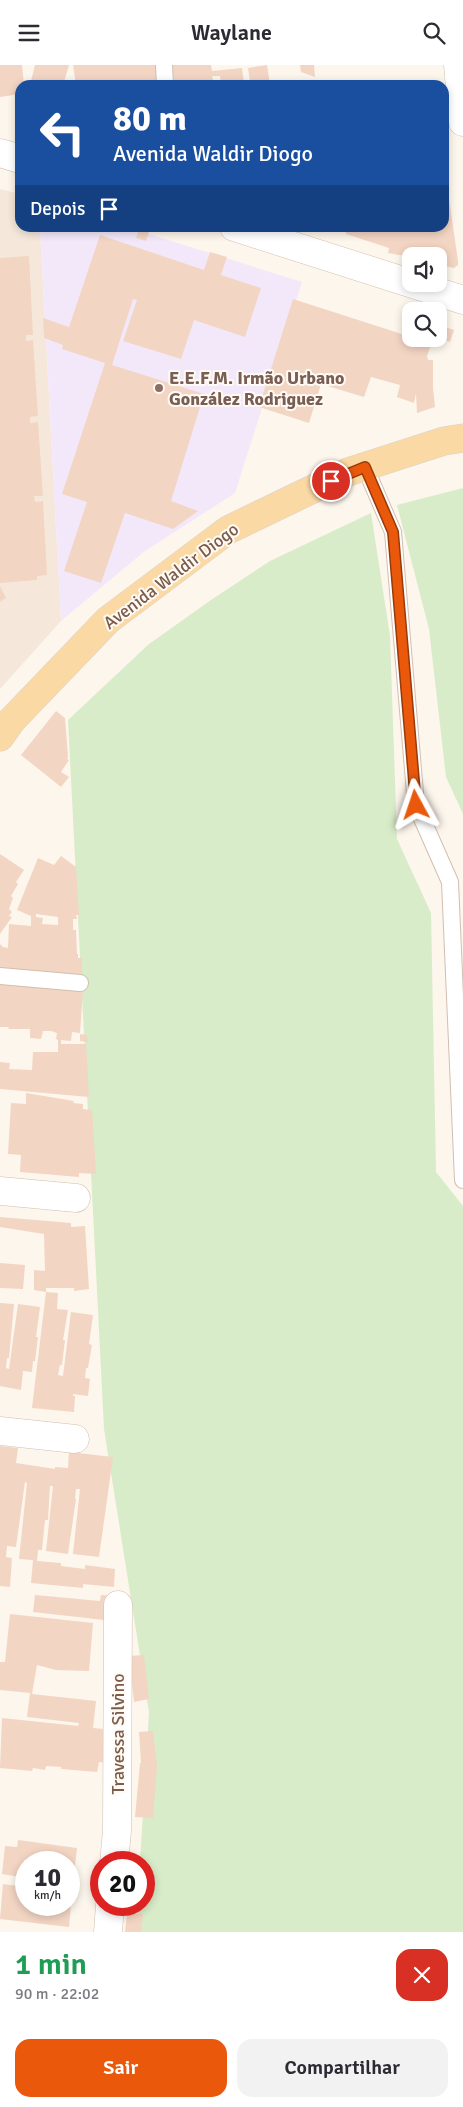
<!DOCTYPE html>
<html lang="pt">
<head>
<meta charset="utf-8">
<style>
	:root { --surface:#fff; --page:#f2f2f3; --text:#2b2b33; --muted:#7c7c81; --accent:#ea580c }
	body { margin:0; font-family:Signika,sans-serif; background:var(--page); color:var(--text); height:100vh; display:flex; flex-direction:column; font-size:19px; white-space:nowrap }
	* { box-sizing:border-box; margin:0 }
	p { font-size:16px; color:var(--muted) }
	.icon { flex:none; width:28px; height:28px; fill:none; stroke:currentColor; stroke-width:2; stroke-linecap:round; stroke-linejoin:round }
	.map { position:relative; height:1867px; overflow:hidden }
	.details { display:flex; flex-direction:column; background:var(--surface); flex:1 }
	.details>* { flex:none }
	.top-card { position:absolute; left:15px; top:15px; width:434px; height:152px; border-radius:15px; box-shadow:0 2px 8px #0003; background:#1a4fa0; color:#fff; overflow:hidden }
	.buttons { position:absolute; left:402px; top:182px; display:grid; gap:10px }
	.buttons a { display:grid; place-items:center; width:45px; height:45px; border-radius:10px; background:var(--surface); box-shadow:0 2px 8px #0003; font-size:25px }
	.speed { position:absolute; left:15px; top:1786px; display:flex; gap:10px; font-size:25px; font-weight:700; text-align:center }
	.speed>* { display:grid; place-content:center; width:65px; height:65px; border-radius:50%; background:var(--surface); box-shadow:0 2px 8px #0003; line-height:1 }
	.speed small { font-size:12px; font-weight:400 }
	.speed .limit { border:8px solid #d22; background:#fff; color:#111 }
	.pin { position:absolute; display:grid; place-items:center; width:42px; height:42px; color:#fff; margin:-21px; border:2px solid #fff; border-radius:50%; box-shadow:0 1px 5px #0007 }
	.me { position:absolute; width:55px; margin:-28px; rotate:355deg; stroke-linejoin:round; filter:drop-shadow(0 0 4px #0008) }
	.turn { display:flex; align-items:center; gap:18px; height:105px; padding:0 15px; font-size:22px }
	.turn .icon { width:65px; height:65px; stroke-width:2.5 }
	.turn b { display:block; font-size:35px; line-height:42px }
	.then { display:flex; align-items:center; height:48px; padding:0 15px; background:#0003; gap:10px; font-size:19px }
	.round { display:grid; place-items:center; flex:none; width:52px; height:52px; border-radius:15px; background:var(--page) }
	.summary { display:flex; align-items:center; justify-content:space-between; height:85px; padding:0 15px }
	h1 { font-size:30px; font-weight:600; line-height:38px; color:#1e9e55 }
	.action { display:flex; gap:10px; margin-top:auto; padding:10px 15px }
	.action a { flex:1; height:58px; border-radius:15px; background:var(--accent); color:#fff; font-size:20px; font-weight:600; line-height:58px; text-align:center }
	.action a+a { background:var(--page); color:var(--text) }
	header { display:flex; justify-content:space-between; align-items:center; height:65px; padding:0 15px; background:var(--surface); font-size:22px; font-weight:600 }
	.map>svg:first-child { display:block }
	.residential { fill:#f5e8da }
	.education { fill:#f3e8fa }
	.green { fill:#d8ecc9 }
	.building { fill:#f3d5c3; fill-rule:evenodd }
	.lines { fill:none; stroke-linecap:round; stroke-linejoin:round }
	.lane-casing { stroke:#d1beb0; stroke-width:18 }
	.street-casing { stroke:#d1beb0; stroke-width:29 }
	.secondary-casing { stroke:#d6c0b0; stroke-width:29 }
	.primary-casing { stroke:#dad1cd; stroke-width:29 }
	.lane { stroke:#fff; stroke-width:16 }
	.street { stroke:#fff; stroke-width:28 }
	.secondary { stroke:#fff; stroke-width:28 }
	.primary { stroke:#fbd9a5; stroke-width:28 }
	.route-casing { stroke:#983908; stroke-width:12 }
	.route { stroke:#ea580c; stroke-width:9 }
	.education-dot { fill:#8d6e63; stroke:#fffaf3; stroke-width:2 }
	.labels { text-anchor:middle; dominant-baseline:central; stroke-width:4; stroke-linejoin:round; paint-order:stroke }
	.education-label { font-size:18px; font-weight:bold; fill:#785e54; stroke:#fffaf3; text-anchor:start }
	.street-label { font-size:18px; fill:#7a5c4d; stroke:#fffaf3 }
</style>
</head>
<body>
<header><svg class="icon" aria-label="menu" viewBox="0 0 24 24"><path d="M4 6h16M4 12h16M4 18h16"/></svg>Waylane<svg class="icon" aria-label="search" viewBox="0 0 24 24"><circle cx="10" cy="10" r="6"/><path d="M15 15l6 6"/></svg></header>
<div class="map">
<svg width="463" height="1867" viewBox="0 0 463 1867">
	<rect width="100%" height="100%" fill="#fdf6ec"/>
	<path class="residential" d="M 0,124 L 20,129 L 20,162 L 40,163 L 61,556 L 0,624 Z"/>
	<path class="education" d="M 40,163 L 130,163 L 302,217 L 235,428 L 145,486 L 61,556 Z"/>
	<path class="green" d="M 463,423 L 463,749 L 446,712 L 429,564 L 397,440 Z
		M 371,448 L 390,571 L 397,774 L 431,848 L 436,1107 L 463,1141 L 463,1867 L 136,1867 L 138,1840 L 144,1840 L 144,1798 L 140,1797 L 149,1647 L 104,1364 L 68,655 L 149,579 L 211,535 L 270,496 Z"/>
	<path class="building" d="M 0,0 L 22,0 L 24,20 L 20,20 L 20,29 L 0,32 Z
		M 35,0 L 69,0 L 64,17 L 75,20 L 30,20 Z
		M 73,0 L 160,0 L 162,20 L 76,20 Z
		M 172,0 L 211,0 L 212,6 L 242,3 L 244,18 L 250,17 L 248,3 L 267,0 L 270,20 L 221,20 L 220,11 L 212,11 L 214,20 L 174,20 Z
		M 300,0 L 314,0 L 315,12 L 301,7 Z
		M 444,99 L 458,196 L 458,200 L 454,203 L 439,200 L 439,191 L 411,191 L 411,195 L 405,194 L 405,191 L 388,188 L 389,183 L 346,169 L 346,167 L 336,163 L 444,162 Z
		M 139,164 L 149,167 L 146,176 L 136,173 Z
		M 100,170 L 204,205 L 210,187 L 227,192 L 221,210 L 261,223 L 245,272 L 194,255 L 181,294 L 123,276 L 137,235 L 133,234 L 112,300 L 204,329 L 171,436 L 198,446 L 173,464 L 125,448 L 101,518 L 64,506 L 87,437 L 62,429 L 105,298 L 62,284 L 63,280 L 44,273 L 43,253 L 69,262 Z
		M 29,191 L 33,270 L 26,270 L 26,276 L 33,275 L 38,351 L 30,352 L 30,358 L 38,357 L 43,431 L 34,431 L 35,437 L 43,436 L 47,510 L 37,511 L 37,515 L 0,518 L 0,193 Z
		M 293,234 L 411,272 L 411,274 L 433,274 L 427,291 L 428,295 L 433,295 L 433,323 L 435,342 L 417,348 L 416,328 L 414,338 L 397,332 L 400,320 L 371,312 L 364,332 L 321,319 L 309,358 L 259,342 Z
		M 439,260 L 454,265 L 450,277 L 439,273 Z
		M 0,521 L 6,533 L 0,537 Z
		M 56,646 L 65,653 L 68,692 L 67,694 L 69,695 L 61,707 L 69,712 L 61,722 L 21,690 Z
		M 0,789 L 24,805 L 16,817 L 18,819 L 11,831 L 13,833 L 9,844 L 12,847 L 9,851 L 12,852 L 0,869 Z
		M 61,791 L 76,802 L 79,850 L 76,850 L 77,854 L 73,854 L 73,865 L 76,865 L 77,889 L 78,889 L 78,893 L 82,893 L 82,913 L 0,906 L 0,879 L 3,882 L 8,883 L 9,859 L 31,861 L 31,851 L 17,845 L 38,793 L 54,800 ZM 36,849 L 58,852 L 58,860 L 42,859 L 43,853 L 36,852 Z
		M 0,917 L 83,925 L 80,968 L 72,967 L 71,976 L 61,975 L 61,979 L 86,979 L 89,1032 L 0,1024 L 0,997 L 10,998 L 9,1004 L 32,1005 L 33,987 L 58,987 L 58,975 L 56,974 L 57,968 L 51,966 L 43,966 L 41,974 L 30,973 L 30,964 L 8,964 L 9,962 L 0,962 Z
		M 80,969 L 87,970 L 88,977 L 80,976 Z
		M 26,1028 L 74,1036 L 73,1038 L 83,1039 L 83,1044 L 92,1045 L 96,1109 L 79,1108 L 79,1112 L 20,1107 L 21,1090 L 8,1089 L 11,1038 L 26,1039 Z
		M 0,1152 L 71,1158 L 71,1162 L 85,1161 L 89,1224 L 74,1226 L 74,1223 L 46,1223 L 46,1227 L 34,1225 L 34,1205 L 45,1206 L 44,1169 L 0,1162 Z
		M 0,1198 L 25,1200 L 23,1224 L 0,1223 Z
		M 46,1227 L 58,1228 L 57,1244 L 68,1245 L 63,1275 L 65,1275 L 62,1300 L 60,1300 L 58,1310 L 63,1311 L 71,1247 L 93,1250 L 89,1279 L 92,1280 L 88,1303 L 86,1303 L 85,1313 L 90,1314 L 88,1331 L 73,1329 L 73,1331 L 75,1331 L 74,1347 L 32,1343 Z
		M 0,1238 L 14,1239 L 9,1293 L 7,1293 L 6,1303 L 9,1304 L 18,1239 L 40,1242 L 36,1272 L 38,1272 L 35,1296 L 33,1296 L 32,1307 L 23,1306 L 21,1325 L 0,1321 Z
		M 0,1381 L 18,1383 L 16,1398 L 55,1404 L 55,1402 L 68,1403 L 69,1387 L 113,1392 L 99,1492 L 73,1489 L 80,1424 L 76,1424 L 75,1434 L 76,1434 L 68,1489 L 46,1486 L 53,1421 L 50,1421 L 48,1455 L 45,1455 L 42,1485 L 38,1485 L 37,1496 L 61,1498 L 61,1501 L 85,1504 L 85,1500 L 115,1504 L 114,1522 L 83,1519 L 83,1523 L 31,1518 L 33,1495 L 19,1494 L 27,1418 L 25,1417 L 16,1482 L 7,1481 L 6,1492 L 12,1493 L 10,1522 L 0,1521 Z
		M 35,1530 L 100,1536 L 101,1530 L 116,1531 L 113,1556 L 33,1547 Z
		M 10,1549 L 93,1558 L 89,1606 L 56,1605 L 37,1600 L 32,1629 L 96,1636 L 93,1663 L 104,1664 L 103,1676 L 112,1677 L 109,1698 L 99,1697 L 97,1707 L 61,1704 L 61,1702 L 46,1701 L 45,1705 L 33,1703 L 32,1706 L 0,1703 L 2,1653 L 78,1661 L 79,1658 L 27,1652 L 30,1628 L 0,1625 L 0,1597 L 5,1597 Z
		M 144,1590 L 149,1634 L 134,1637 L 129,1591 Z
		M 153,1666 L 157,1700 L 153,1753 L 135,1752 L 140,1698 L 141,1698 L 139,1667 Z
		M 18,1775 L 77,1783 L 73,1818 L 69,1817 L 69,1798 L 26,1798 L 26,1813 L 2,1809 L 5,1781 L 17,1782 Z
		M 3,1819 L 26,1822 L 26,1840 L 69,1840 L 69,1827 L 72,1828 L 69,1862 L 0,1854 Z
		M 127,1849 L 143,1849 L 141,1867 L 125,1867 Z"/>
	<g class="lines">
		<defs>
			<path id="lane" d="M 164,0 L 165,20
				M 365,402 L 393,467 L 416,740 L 450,817 L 463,1115
				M 0,911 L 80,918"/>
			<path id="street" d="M 458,0 L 463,57
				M 0,1126 L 76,1133
				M 0,1366 L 75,1374
				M 114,1798 L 117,1766 L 118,1540
				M 108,1867 L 110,1840"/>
			<path id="secondary" d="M 0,88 L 20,94
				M 234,162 L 463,235"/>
			<path id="primary" d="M 0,672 L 12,655 L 108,555 L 228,465 L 348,407 L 444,376 L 463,373"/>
		</defs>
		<use href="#lane" class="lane-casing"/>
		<use href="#street" class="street-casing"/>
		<use href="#secondary" class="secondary-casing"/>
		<use href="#primary" class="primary-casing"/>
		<use href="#lane" class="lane"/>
		<use href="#street" class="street"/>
		<use href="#secondary" class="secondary"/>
		<use href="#primary" class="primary"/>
	</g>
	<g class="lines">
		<defs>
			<path id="route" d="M 331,416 L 365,402 L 393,467 L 416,740"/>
		</defs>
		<use href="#route" class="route-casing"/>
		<use href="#route" class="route"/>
	</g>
	<circle class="education-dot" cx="159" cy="323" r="5"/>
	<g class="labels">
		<g class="education-label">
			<text x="169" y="313">E.E.F.M. Irmão Urbano<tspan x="169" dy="21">González Rodriguez</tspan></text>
		</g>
		<g class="street-label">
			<text transform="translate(171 511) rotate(-37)">Avenida Waldir Diogo</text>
			<text transform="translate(118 1669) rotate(-90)">Travessa Silvino</text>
		</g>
	</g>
</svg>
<div class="buttons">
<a><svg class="icon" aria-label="sound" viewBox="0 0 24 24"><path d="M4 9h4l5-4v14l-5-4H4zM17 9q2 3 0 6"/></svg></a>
<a><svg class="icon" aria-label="search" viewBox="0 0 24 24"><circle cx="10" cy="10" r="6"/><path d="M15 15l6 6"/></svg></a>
</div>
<div class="speed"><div>10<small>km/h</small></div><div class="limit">20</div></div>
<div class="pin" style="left:331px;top:416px;background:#d93025"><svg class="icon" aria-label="arrive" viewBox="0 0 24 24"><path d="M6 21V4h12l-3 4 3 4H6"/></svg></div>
<svg class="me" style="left:416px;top:740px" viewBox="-20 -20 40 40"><path d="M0-17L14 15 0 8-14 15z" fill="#ea580c" stroke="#fff" stroke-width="4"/></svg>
<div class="top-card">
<div class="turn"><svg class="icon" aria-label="left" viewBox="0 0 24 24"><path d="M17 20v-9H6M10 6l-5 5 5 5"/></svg><div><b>80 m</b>Avenida Waldir Diogo</div></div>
<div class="then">Depois<svg class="icon" aria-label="arrive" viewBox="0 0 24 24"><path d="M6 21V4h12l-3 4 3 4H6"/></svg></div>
</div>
</div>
<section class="details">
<div class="summary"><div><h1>1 min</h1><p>90 m · 22:02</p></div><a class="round" style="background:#d93025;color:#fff"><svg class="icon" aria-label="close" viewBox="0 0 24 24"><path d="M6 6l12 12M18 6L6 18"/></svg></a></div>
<div class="action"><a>Sair</a><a>Compartilhar</a></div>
</section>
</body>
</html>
